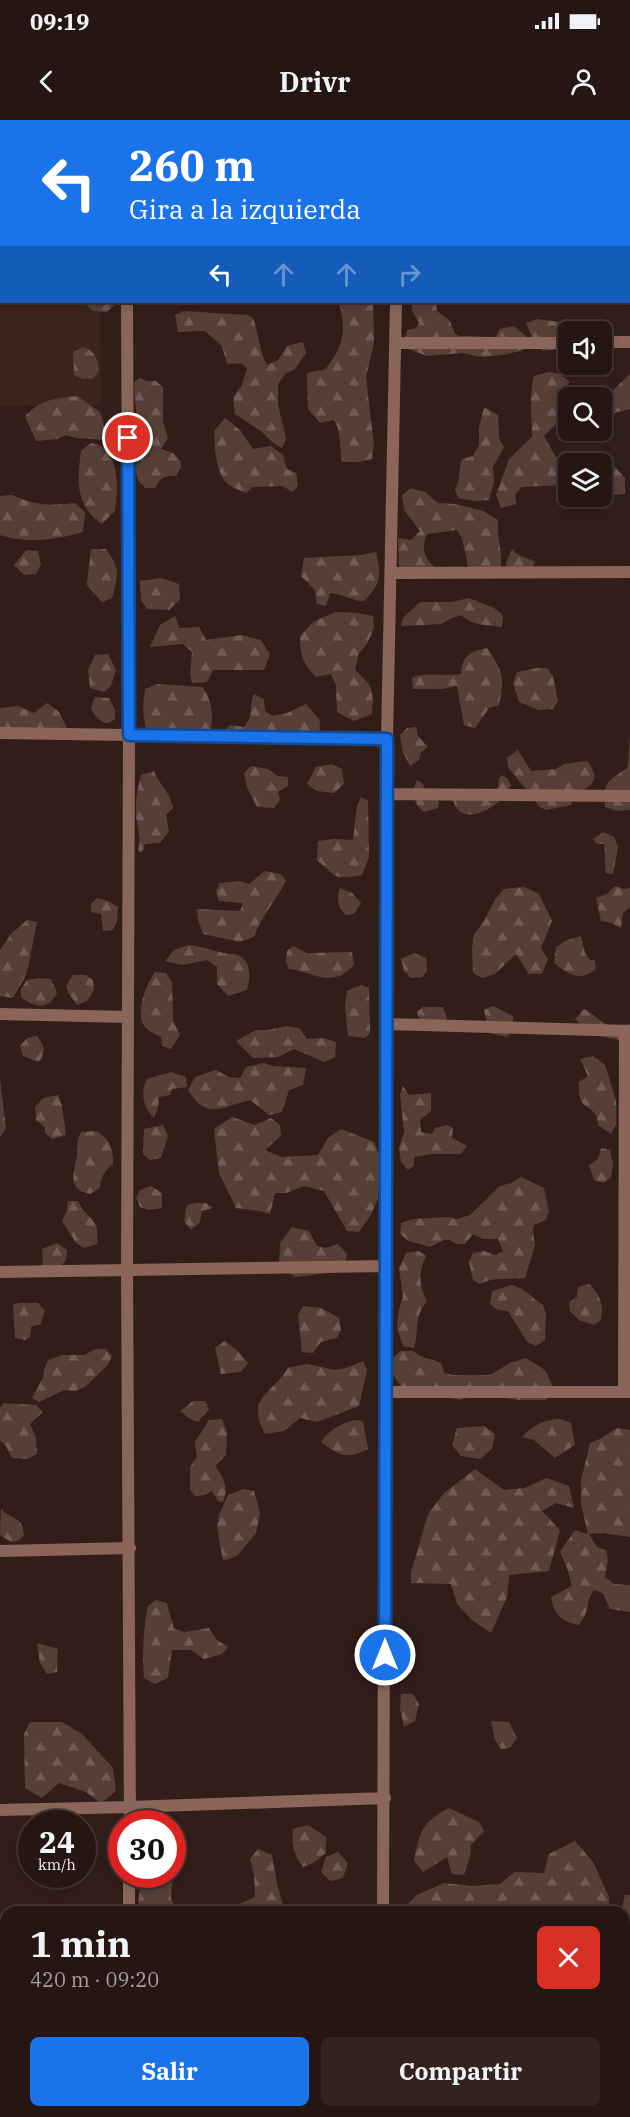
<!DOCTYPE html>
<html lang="es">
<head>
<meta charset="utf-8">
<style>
	:root { --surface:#261613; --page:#322321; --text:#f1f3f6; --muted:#a49fa0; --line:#423533; --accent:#1a73e8 }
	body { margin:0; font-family:"IBM Plex Serif",serif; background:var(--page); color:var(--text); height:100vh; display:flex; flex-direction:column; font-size:22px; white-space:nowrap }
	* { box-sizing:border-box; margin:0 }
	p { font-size:20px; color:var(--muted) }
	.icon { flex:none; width:33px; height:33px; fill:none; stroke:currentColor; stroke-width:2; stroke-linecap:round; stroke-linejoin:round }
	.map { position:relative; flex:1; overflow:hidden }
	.panel { position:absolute; left:0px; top:1786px; width:630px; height:212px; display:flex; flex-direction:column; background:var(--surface); border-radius:18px 18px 0 0; box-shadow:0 3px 9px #0003,0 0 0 2px var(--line) }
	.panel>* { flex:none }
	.hud { position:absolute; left:0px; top:0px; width:630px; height:183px; box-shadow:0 3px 9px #0003,0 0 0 2px var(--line); background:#1a73e8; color:#fff; overflow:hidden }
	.controls { position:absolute; left:558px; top:201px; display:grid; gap:12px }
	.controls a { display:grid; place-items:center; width:54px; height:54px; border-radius:9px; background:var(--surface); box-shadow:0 3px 9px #0003,0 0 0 2px var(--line); font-size:30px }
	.speed { position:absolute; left:18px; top:1690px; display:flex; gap:12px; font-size:30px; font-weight:700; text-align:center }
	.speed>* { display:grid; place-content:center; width:78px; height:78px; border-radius:50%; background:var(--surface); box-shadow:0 3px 9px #0003,0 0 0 2px var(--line); line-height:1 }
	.speed small { font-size:15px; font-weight:400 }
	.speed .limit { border:9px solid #d22; background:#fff; color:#111 }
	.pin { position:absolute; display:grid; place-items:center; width:51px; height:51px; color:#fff; margin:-26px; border:3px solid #fff; border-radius:50%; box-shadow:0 2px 6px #0007 }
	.me { position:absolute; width:66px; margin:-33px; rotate:0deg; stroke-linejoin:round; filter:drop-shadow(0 0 4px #0008) }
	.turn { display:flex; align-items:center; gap:21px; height:126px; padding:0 30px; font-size:27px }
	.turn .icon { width:78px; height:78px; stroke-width:2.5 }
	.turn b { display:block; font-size:42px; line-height:51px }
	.lanes { display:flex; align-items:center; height:57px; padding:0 30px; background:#0003; justify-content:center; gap:30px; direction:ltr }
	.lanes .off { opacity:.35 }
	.round { display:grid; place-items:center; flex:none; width:63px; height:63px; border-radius:9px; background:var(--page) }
	.head { display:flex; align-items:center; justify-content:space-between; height:102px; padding:0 30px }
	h1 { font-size:36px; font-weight:800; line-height:45px }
	.cta { display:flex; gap:12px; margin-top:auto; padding:12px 30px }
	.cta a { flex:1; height:69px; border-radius:9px; background:var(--accent); color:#fff; font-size:24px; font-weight:800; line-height:69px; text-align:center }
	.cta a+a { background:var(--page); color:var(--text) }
	.status { display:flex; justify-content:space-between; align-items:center; height:42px; padding:0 30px; background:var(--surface); direction:ltr }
	.status svg { height:16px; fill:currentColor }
	header { display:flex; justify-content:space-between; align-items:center; height:78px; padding:0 30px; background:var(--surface); font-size:27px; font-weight:800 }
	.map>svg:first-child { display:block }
	.built { fill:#3e241c }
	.forest { fill:url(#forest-firs) }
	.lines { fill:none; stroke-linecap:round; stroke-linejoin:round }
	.minor { stroke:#8b655a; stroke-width:12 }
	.route-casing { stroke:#114b97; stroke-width:15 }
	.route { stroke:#1a73e8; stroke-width:10 }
</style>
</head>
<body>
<div class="status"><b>09:19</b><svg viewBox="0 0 49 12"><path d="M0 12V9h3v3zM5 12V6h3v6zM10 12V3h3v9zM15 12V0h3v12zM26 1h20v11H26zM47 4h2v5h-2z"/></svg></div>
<header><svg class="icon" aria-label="back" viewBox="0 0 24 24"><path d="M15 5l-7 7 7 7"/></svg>Drivr<svg class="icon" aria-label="person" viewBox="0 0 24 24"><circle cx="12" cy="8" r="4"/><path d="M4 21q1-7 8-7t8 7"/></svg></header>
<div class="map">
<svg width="630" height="1997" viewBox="0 0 630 1997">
	<defs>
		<pattern id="forest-firs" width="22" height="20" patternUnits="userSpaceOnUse" patternTransform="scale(1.5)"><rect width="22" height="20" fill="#573f38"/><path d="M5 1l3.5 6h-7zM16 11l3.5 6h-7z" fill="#705b55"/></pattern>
	</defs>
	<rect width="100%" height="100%" fill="#321e19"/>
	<path class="built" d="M 0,137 L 2,137 L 2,182 L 100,182 L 101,285 L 0,286 Z"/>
	<path class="forest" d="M 83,182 L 116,182 L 116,184 L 107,192 L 93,191 Z
		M 339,182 L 373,182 L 374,222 L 366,257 L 374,326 L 372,339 L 359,342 L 342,342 C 339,327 342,313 334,300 L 320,303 L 308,289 L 307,253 L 326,249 C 345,222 346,212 339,182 Z
		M 412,182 L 436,182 L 437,191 L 450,201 L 455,214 L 460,216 L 496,217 L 500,209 L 514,206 L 528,218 L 523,230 L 503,235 L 481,237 L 462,233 L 427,236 L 403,227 L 407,210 L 416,208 L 419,203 L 412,190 Z
		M 184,191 L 247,195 L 253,198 C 259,214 259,231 267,245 L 278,240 L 287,226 L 303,222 L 306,233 L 295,249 L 285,254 L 278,264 L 278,285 L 286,318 L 282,328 L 272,322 L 261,311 L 235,294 L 233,277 L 242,265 L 247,248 L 241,243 L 227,244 L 222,226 L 205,211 L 178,212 L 175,195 Z
		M 537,199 L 560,202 L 564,224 L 559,229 L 543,231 L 532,217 L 526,203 Z
		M 83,227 C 95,231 97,238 99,250 L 94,258 L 83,259 L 74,255 L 73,232 Z
		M 549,252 L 560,254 L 570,262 L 561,271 L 558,302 L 544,316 L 555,336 L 568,349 L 568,361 L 561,365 L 522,367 L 515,374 L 516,384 L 501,388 L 496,375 L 509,339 L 532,317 C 532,301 529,269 534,256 Z
		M 630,254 L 630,289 L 614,293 L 602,292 L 602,278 L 609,274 Z
		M 140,258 L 147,261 L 156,261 L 163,267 L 163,302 L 168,318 L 161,329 L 173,333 L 180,340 L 181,347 L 176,356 C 165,355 160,358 155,368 L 145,368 C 142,364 138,362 137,357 C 134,346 139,335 139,324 C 139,303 134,283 134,262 Z
		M 77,276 L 100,292 L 107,314 L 102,320 C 89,318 78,320 66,315 L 57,319 L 36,321 L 25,296 C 40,280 56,278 77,276 Z
		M 484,287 L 498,295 L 499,318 L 504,327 L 493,347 L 494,363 L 489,380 L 475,381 L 458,378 L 455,369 C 461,360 458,349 462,339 L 473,336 L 479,325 L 479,308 Z
		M 225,298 L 240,310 L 253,329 L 271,326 L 283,335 L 287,349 L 296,353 L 298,366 L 292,372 L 283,366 L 252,367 L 246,373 C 241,371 234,368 229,365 C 215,354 215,327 214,311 Z
		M 91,323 C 121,325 118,370 115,391 L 102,404 C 75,386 77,360 81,331 Z
		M 615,347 L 625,358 L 625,374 L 602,376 L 602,353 L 603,350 Z
		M 411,368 L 425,372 L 438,383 L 455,384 L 483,391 L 498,400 C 496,418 504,434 500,451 L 469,451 L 462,418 L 457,410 L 427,414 C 421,427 424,437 434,447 L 399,448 L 398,418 L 411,420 L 420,411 L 404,390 L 402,375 Z
		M 12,375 C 37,386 48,386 75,383 L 85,392 L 83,412 C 55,420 27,424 0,415 L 0,376 Z
		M 91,429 L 106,429 C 121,449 118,455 112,478 L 102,482 L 87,465 Z
		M 512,429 C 518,437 526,437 535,442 L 530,452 L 507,454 L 506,443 Z
		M 26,430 L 38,431 L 41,444 L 36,454 L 24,455 L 14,445 Z
		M 376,432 C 381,455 382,464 364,481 C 352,481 343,474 330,473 L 326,486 L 317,484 L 315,470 L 301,456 L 304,438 L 361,435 Z
		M 161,458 L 179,464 L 180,479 L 169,490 L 147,489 L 141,480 L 140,461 Z
		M 469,478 L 494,488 L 503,495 L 502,507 C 489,505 471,506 462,495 L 452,498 L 441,504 L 401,506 L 403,498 L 420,482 L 452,482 Z
		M 335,492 L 357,493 L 373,496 L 374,508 L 367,524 L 359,533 L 355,550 C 373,566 374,569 372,594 L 354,601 L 337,592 L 336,565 L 331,554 L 316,557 C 303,543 300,535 300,516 L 313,502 Z
		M 175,496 L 179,508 L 199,507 L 206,520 L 242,515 L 261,520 L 270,534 L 264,550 L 213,550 L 207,562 L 192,563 L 190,554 L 192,532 L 183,524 L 150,527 L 160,505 Z
		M 487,528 C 503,551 505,557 499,585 L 489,588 L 475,608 L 464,605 L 457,566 L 442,569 L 413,569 L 412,558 C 422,552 447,557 461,554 C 462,536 469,532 487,528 Z
		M 108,534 L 116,550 L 111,566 L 104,572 L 90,568 L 88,550 L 95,535 Z
		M 537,548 L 547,548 L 553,556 L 558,581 L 553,589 L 539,590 L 519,582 L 513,563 L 517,552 Z
		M 158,564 L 202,567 C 214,582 213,598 210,616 L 183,613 L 173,622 L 147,620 L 143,589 L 145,569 Z
		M 254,574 L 264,579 L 265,591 L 273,596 L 287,593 L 306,584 L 320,600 L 319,622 C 285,628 255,622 223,611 L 231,605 L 244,607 C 255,594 248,588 254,574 Z
		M 95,577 L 109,578 L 115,590 L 115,599 C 104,609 96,598 91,588 Z
		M 47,583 L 59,592 L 67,608 L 53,619 L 0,616 L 0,588 L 18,586 L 34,593 Z
		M 416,607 L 418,616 L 428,627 L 421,632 L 419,640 L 410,646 L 402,630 L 400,615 L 407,608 Z
		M 630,614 L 630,690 L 617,691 L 605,687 C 602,660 610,661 628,647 Z
		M 518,630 L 531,651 L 556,649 L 564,644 L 587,641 C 602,659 592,667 575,674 L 571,685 L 546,690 L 540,687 L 508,647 L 507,638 Z
		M 332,644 L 342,649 L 344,664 L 334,673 L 317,671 L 307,664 L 316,647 Z
		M 251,646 L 268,649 L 278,656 L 288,657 L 288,666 L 278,672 L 280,680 L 274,688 L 257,687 L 247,667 L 244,653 Z
		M 154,651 C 161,668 169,669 173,688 L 166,695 L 169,711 L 160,723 L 145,724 L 142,733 L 138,731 C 141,716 139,717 137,703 C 134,687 137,670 141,655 Z
		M 501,655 L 507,658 L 511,665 C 502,690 451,713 453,672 L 494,670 L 498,668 L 499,659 Z
		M 417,660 L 423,664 L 426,672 L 439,677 L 438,688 L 424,692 C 413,685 412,671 417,660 Z
		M 361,677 L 368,681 L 369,737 L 362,755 C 333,760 338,758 317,740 L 318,721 L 334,719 L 353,720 L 357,687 Z
		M 603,712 L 614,717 L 618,727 L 613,754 L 606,753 C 604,743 606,734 604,724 L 597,724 L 593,719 Z
		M 265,751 L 281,754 L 286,761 C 276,781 261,796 254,817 L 240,822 L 203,814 L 198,799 L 197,789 L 240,791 L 243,783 L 219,781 L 216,771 L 220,763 L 239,761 L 249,764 Z
		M 615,766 L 624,769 L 630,768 L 630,787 L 623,793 L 621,808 L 612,803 L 601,801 L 596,778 L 607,774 Z
		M 524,767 L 539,774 L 552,801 L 541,828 L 548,839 L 542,854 L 529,854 L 516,834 L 495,854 L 482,858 L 473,853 L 472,829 L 474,814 L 483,803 L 496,778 L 504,769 Z
		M 340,768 L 352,773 L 361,783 L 354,794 L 346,795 C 338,786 336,779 340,768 Z
		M 97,778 L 108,781 L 118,787 L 117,801 L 113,810 L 103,811 L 101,794 L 91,792 L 91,784 Z
		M 27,800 L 37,802 L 29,843 L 25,857 L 13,878 L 0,876 L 0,830 L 11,814 Z
		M 581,816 L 585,833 L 590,840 L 595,840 L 596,849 C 579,862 570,855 554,843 L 556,827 L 565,821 Z
		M 189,825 C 201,826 211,830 223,833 C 227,834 233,833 238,835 C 252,842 250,858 247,870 L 228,876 L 217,864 L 217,847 L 207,840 L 182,845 L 165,841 L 174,830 Z
		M 293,826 L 307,833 L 352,832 L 354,845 C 331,869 316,853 289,849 L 286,842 L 287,831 Z
		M 414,833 L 426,838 L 427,851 L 422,857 L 411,858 L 404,851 L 401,839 Z
		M 155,852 L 166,853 L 172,862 L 173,900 L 180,915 L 171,929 L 162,926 L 161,917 C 155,914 145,910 142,902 C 137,888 147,863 155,852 Z
		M 73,855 L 86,855 L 93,860 L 94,870 L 87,881 L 77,885 L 69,874 L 66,866 Z
		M 39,858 L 51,859 L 57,873 C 48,891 34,887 21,877 L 21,869 L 27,860 Z
		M 361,865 L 369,868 L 370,913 L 365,918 L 348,916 L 345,886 L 347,871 Z
		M 493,886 L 513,896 L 513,911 L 507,917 L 489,913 L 484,890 Z
		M 423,887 L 443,887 L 447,899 L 443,909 C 431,906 419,907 417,892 Z
		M 584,889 C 607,902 600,909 630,904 L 630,922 L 590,914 L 575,899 Z
		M 286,906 L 299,908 L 307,919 L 324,918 L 336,922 L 335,937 L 324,942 L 294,929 L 278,937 L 253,938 L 236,921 L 256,910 L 269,910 Z
		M 37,916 C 44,926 47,931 39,942 L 23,936 L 20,926 L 27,918 Z
		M 593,936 L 605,945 L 616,980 L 616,1005 L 611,1014 L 598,1005 C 597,980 576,996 579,962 L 588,956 L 580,939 Z
		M 264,943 L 273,946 L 306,948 L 303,965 L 289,970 L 282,992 L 269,995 L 250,980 C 221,987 207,1001 188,970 L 195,957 L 216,950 L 229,957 L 240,958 L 246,947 Z
		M 171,952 L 186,957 L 187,967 L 172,969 L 170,975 L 159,977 L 158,988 L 154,998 C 143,986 140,974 147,959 Z
		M 0,960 L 6,1008 L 1,1016 L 0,1016 Z
		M 403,966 L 409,975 L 431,973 L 431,991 L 420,1000 L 421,1012 L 432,1014 L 435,1008 L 447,1005 L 453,1008 L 452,1018 L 467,1026 L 461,1034 L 431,1034 L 414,1037 L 414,1046 L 408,1050 L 401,1042 L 399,1028 L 404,1012 L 400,975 Z
		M 58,975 L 62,986 L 66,1015 L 52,1019 L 45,1013 L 45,1007 L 36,1000 L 35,987 L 43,978 Z
		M 232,997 L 255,1005 L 271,998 L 280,1005 L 281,1016 L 265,1030 L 281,1037 L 318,1035 L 328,1018 L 341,1009 L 374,1022 L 380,1037 L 378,1078 L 371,1095 L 359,1112 L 347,1111 L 324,1071 L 304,1066 L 286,1073 L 275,1073 L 270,1094 L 259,1091 L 236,1088 L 219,1053 L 214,1009 Z
		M 163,1005 L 168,1016 L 161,1038 L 150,1040 L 143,1034 L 144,1009 Z
		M 96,1011 C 110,1019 113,1028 113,1044 C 105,1051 100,1057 100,1068 L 90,1074 C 66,1069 74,1053 77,1036 C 78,1025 76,1023 81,1012 Z
		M 601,1028 L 610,1030 L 613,1044 L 611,1057 L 604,1063 L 594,1060 L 589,1045 L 598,1039 Z
		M 521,1057 L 544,1068 L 549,1091 L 546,1100 L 534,1105 L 533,1111 L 535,1125 L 525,1158 C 509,1160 494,1156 480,1164 L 473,1160 L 469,1142 L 473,1133 L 484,1131 L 495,1135 L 503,1131 L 498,1119 L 483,1119 L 473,1114 L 465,1124 L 456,1124 L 450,1120 L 444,1120 L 430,1127 L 409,1121 L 400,1114 L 401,1103 L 413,1099 L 448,1097 L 457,1099 L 470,1095 L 500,1066 L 511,1063 Z
		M 151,1066 L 162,1073 L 162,1088 L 149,1090 L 140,1087 L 136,1078 L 140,1070 Z
		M 68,1081 L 78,1081 C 88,1103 100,1095 97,1124 L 84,1128 L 76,1123 L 62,1101 L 67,1091 Z
		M 197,1083 L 206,1083 L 213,1088 L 202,1091 L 200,1102 L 191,1110 L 184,1101 L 187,1085 Z
		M 292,1107 L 309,1111 L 317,1126 L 326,1128 L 338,1124 L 347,1134 L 344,1147 L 329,1153 L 296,1157 L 279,1147 L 280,1123 Z
		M 57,1123 L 67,1130 L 66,1140 L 60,1147 L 43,1146 L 42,1129 Z
		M 419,1131 L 426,1136 C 418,1152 419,1166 427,1182 C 414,1194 419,1212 414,1228 L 403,1226 L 397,1207 L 399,1189 L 403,1177 L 399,1148 L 406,1133 Z
		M 590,1164 C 600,1177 604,1183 601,1200 L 594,1205 L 579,1200 L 570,1191 L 569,1182 L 577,1177 L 578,1167 Z
		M 512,1165 C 527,1169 530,1177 543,1185 L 546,1194 L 545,1220 L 536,1226 L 527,1222 L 508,1191 L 498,1190 L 490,1184 L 492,1171 Z
		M 21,1183 L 38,1183 L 45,1191 L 40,1204 L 31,1207 L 30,1217 L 25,1220 L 15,1218 L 13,1184 Z
		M 303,1186 L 321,1188 L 339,1198 L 341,1210 L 337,1218 L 321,1222 L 313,1233 L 302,1232 L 298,1195 Z
		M 225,1221 L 237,1230 L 248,1243 L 241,1252 L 221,1254 L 215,1228 Z
		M 96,1229 L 106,1229 L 112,1236 L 108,1245 L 85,1267 L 75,1271 L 64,1270 L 39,1282 L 32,1278 L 43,1258 L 44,1250 L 48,1240 L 62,1235 L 84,1235 Z
		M 401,1231 L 413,1231 C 422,1239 431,1238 441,1243 L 444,1253 L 452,1255 L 490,1255 L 510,1243 L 526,1238 L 545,1250 L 552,1264 L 546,1280 L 518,1280 L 477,1273 L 460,1280 L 401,1266 L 392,1253 L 392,1238 Z
		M 363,1241 L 367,1250 L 359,1286 L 317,1302 L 300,1298 L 284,1311 L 265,1314 C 245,1276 272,1275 288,1248 L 307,1244 L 335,1250 L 346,1248 Z
		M 193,1281 L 205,1281 L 209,1289 L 198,1302 L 190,1299 L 180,1291 Z
		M 4,1283 L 36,1285 L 43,1292 L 30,1304 L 36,1318 L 37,1334 L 27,1339 L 12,1338 L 6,1326 L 0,1320 L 0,1287 Z
		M 222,1299 L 227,1312 L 226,1335 L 215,1346 C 224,1358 229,1367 223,1382 L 218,1381 L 212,1371 L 205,1375 L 195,1376 L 190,1369 L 190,1347 L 197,1337 L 195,1322 L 209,1300 Z
		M 560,1299 L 571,1303 L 575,1325 L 555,1338 L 534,1320 L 522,1317 C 534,1305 542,1300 560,1299 Z
		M 355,1300 L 363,1301 L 368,1329 C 345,1340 341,1336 321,1322 C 330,1309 340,1304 355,1300 Z
		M 484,1306 L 495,1314 L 492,1329 L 480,1339 L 461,1336 L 452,1325 L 457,1308 Z
		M 617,1308 L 630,1310 L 630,1417 L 603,1413 L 589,1414 L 597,1427 L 606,1430 L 608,1440 L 605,1457 L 614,1464 L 630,1465 L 630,1492 L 610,1489 L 603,1473 L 594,1470 C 584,1482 592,1491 578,1505 C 561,1501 554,1494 551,1477 L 572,1466 L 567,1448 L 560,1432 L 575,1410 L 588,1414 L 581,1384 L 581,1361 L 590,1323 L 600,1319 Z
		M 475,1349 L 504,1370 L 525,1368 L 546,1358 L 569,1366 L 574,1388 L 556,1383 L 542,1391 L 560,1410 L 549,1451 L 509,1455 L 507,1477 L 491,1513 L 473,1501 L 457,1484 L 451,1464 L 411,1463 L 411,1453 L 428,1394 L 444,1373 Z
		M 243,1369 L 254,1371 L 260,1393 L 256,1413 L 237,1436 L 223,1441 L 217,1407 L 219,1395 L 228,1375 Z
		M 1,1389 C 12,1401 23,1395 24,1416 L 18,1421 L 11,1422 L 0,1415 Z
		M 156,1480 L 167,1483 L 174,1509 L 185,1512 L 209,1508 L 217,1520 L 228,1527 L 222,1534 L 204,1539 L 191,1530 L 172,1530 L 168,1558 L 155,1564 L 144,1558 C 142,1535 143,1509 148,1486 Z
		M 37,1523 L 58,1529 L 57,1552 L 47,1554 L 40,1543 Z
		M 401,1574 L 413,1574 L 419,1584 L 415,1601 L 404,1607 L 400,1589 Z
		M 491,1601 L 509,1602 L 517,1618 L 510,1628 L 501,1629 L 495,1620 Z
		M 30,1602 L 62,1602 L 82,1614 L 113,1648 L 116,1671 L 101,1683 L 86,1672 L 59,1663 L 42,1678 L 25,1668 L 24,1614 Z
		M 449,1688 L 479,1702 L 484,1711 L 471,1725 L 470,1736 L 464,1755 L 452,1754 L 447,1737 L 423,1752 L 414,1741 C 420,1711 421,1703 449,1688 Z
		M 308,1705 L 326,1717 L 326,1733 L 313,1743 L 303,1747 C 294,1735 291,1725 293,1709 Z
		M 173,1711 L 175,1718 L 171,1778 L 176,1792 L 138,1792 C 137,1779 142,1769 140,1755 L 172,1755 Z
		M 575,1721 L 593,1742 L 609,1777 L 608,1792 L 399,1792 L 417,1775 L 444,1763 L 472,1766 L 500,1764 L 514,1752 L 544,1753 L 549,1734 Z
		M 258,1729 L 272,1735 L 277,1764 L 285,1792 L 221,1792 L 255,1777 L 254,1754 L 250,1739 Z
		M 338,1732 L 348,1743 L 343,1758 L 330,1761 L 321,1752 L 326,1737 Z
		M 625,1775 L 630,1775 L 630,1858 L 624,1858 L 624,1792 L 621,1792 Z
		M 6,1799 L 6,1828 L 0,1836 L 0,1806 Z"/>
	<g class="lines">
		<path class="minor" d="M 394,0 L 394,2
			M 127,2 L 127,0
			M 0,103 L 2,103
			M 127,182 L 129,615 L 127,1149 L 130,1704
			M 602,222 L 630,222
			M 396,223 L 568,223
			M 392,453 L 630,452
			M 0,613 L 387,619
			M 387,674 L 630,676
			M 0,894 L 128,897
			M 386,904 L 630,911
			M 0,1152 L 386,1146
			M 624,1271 L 625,911
			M 384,1272 L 630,1272
			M 0,1431 L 130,1428
			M 0,1690 L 130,1687 L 385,1678
			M 129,1792 L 129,1755
			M 383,1792 L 387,619 L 396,182
			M 0,1949 L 6,1949
			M 127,1992 L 127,1997
			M 380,1997 L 380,1992"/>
	</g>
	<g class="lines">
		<defs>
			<path id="route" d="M 128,318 L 129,615 L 387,619 L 385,1535"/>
		</defs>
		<use href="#route" class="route-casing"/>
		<use href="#route" class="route"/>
	</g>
</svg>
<div class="controls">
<a><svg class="icon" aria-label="sound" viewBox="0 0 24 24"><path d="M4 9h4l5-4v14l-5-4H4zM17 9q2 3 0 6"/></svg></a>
<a><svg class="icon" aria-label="search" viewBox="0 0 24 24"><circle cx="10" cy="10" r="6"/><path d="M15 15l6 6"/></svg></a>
<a><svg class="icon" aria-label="layers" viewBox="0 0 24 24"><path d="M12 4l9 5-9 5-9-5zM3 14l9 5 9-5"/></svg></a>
</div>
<div class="speed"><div>24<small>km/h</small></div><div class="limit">30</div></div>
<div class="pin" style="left:128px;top:318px;background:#d93025"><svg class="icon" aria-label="arrive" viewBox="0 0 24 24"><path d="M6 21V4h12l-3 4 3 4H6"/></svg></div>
<svg class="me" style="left:385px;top:1535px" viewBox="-20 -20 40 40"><circle r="17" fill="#1a73e8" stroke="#fff" stroke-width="3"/><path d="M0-11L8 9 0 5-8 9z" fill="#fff"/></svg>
<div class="hud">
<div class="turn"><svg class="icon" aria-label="left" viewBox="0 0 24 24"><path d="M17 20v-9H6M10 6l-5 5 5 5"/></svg><div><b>260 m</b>Gira a la izquierda</div></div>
<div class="lanes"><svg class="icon" aria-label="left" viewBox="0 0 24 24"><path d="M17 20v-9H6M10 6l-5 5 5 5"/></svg><svg class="icon off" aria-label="ahead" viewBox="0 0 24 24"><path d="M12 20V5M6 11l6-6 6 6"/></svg><svg class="icon off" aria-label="ahead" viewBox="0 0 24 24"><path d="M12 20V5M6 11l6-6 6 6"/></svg><svg class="icon off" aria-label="right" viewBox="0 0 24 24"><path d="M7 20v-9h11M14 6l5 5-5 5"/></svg></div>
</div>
<section class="panel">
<div class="head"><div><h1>1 min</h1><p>420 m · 09:20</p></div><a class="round" style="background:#d93025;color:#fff"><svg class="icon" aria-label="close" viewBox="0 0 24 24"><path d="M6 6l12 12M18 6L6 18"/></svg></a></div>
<div class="cta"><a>Salir</a><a>Compartir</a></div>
</section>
</div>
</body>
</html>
